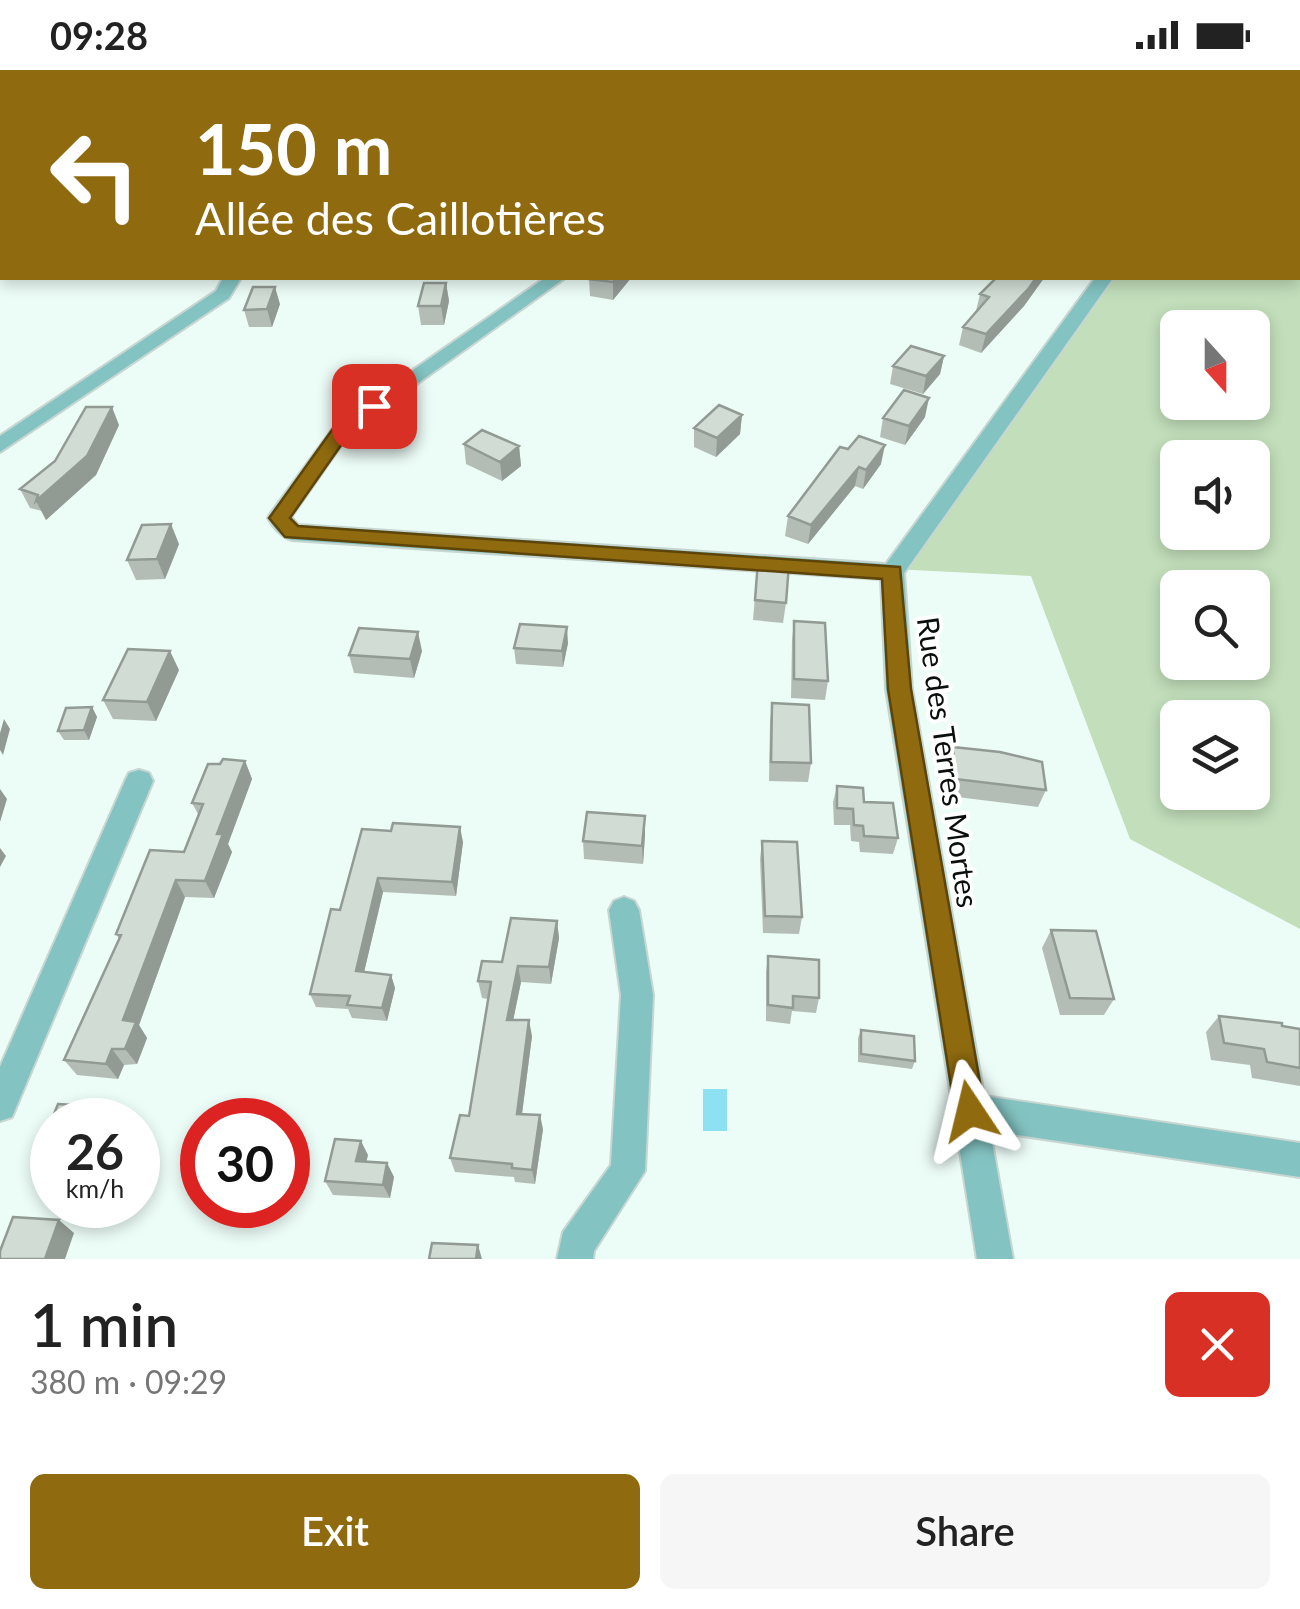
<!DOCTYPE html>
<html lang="en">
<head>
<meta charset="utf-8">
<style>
	:root { --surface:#fff; --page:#f6f6f6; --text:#222; --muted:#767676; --accent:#8f6a0e }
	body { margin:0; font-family:Lato,sans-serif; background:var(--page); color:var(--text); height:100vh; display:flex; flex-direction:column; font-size:38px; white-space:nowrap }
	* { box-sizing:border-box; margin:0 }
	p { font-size:32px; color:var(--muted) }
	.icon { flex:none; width:55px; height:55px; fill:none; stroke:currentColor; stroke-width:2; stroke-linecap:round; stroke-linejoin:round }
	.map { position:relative; height:1189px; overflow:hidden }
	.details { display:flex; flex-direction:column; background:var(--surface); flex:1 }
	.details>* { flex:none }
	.hud { position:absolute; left:0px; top:0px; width:1300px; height:210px; box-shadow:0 5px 15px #0003; background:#8f6a0e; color:#fff; overflow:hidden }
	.needle { width:65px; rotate:159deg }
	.buttons { position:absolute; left:1160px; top:240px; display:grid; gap:20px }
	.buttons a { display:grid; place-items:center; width:110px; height:110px; border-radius:15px; background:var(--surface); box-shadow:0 5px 15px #0003; font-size:50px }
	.speed { position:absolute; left:30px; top:1028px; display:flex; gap:20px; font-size:50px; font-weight:700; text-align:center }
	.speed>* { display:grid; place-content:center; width:130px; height:130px; border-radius:50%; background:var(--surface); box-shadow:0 5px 15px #0003; line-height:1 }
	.speed small { font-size:25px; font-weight:400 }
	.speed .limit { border:15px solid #d22; background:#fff; color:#111 }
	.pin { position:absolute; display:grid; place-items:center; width:85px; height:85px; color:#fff; margin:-42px; border-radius:20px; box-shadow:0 5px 15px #0006 }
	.me { position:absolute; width:110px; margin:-55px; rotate:350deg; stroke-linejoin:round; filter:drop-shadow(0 0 8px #0008) }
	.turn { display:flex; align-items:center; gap:35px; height:210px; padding:0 30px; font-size:45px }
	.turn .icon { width:130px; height:130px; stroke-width:2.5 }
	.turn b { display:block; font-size:70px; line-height:85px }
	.round { display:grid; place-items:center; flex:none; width:105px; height:105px; border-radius:15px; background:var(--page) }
	.summary { display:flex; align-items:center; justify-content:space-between; height:170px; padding:0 30px }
	h1 { font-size:60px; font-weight:600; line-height:75px }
	.action { display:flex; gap:20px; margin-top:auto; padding:20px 30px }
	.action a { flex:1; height:115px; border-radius:15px; background:var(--accent); color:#fff; font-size:40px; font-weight:600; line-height:115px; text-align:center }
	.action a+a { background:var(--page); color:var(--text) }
	.status { display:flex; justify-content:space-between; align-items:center; height:70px; padding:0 50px; background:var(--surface); direction:ltr }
	.status svg { height:28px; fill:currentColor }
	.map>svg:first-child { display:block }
	.green { fill:#c2deba; fill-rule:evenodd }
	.water { fill:#8ee1f3 }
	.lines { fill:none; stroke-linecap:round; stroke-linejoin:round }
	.minor-casing { stroke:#c8d6d2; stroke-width:4 }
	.minor { fill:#83c3c1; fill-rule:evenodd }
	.wall { fill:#b3bdb6 }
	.shaded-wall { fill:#929a94 }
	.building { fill:#d0dcd4; stroke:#929a94; stroke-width:2.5 }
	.route { fill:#8f6a0e; stroke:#5d4509; stroke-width:2.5 }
	.labels { text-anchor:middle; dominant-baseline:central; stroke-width:8; stroke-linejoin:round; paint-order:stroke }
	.street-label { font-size:30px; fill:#0a0f0d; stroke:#fff }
</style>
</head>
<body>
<div class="status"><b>09:28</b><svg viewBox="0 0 49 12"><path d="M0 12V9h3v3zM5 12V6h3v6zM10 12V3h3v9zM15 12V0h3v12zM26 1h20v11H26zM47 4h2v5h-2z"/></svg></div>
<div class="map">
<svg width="1300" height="1189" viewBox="0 0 1300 1189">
	<rect width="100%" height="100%" fill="#ecfcf7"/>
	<path class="green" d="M 1188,0 L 1300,0 L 1300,859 L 1130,769 L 1031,506 L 893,499 L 1111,208 L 1298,208 L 1298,2 ZM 1178,258 L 1252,258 L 1252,332 L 1178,332 ZM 1178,388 L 1252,388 L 1252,462 L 1178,462 ZM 1178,518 L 1252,518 L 1252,592 L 1178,592 ZM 1178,648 L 1252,648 L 1252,722 L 1178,722 Z"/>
	<path class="water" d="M 703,1019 L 727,1019 L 727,1061 L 703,1061 Z"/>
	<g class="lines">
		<defs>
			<path id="minor" d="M 0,0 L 60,0 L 61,2 L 2,2 L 0,6 Z
				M 857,0 L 882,0 L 883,2 L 859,2 Z
				M 1182,0 L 1196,0 L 1196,2 L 1182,2 Z
				M 1298,84 L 1300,84 L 1300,94 L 1298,94 Z
				M 0,139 L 2,139 L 2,149 L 0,149 Z
				M 223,208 L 241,208 L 229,228 L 0,382 L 0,366 L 216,221 Z
				M 545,208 L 565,208 L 351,361 L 291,447 L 298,455 L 886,494 L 1095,208 L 1113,208 L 904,503 L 912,619 L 984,1026 L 1300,1073 L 1300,1107 L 990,1061 L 1013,1189 L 977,1189 L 886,619 L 881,509 L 292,470 C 281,467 274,458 268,448 L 271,443 L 337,353 Z
				M 139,700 L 149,703 L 153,711 L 12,1047 L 0,1051 L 0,997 L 125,711 L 129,703 Z
				M 624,827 L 634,831 L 639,840 L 653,925 L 645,1101 L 594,1181 L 593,1189 L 557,1189 L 563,1162 L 611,1095 L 621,925 L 609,840 L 614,831 Z"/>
		</defs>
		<use href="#minor" class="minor-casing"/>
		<use href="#minor" class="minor"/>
	</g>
	<path class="wall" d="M 631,208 L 613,230 L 590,226 L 589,209 Z
		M 996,208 L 1044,208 L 1024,236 L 981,283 L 959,275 L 963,257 L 976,241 L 980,224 Z
		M 446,213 L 449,231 L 444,255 L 421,255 L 418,236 Z
		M 280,234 L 272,257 L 249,257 L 244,240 Z
		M 944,286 L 940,304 L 923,324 L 890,314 L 893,296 Z
		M 742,345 L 740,364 L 716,387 L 694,377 L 694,358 Z
		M 925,347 L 905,375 L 880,367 L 883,348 Z
		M 119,355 L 96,405 L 46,450 L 42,441 L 30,438 L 20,419 Z
		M 464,374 L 519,376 L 521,396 L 502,411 L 466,394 Z
		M 840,377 L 881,394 L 863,419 L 855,416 L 808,474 L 785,466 L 788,446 Z
		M 179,474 L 165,509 L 136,510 L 127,490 Z
		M 758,491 L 786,533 L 783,553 L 753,550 Z
		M 794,551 L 828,611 L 825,630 L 791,628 L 792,570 Z
		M 568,573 L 563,597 L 516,594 L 514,578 Z
		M 422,581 L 414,608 L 354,603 L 349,585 Z
		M 179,600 L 156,651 L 113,649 L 103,630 Z
		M 772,633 L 811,693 L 808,712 L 769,711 L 770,652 Z
		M 92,637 L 97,647 L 89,670 L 64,670 L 58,661 Z
		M 953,677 L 1046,720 L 1038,737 L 949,726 L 948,695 Z
		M 245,691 L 252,709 L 228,774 L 232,782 L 214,828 L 185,827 L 139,955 L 147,968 L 137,994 L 124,995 L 118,1009 L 77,1005 L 64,990 L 119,869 L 116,864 L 184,782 L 199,746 L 192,733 L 220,694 Z
		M 837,716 L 864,732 L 898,768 L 893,784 L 860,782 L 859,772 L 851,771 L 850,755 L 834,755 L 833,732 Z
		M 362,759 L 463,772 L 456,826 L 383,822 L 364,902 L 391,905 L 395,918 L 387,951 L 352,948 L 348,939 L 316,937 L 310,924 L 340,840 Z
		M 645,765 L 643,794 L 584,789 L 583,771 Z
		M 762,771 L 802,847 L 799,864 L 763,863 L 760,789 Z
		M 557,851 L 559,868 L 551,914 L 521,912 L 513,950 L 532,966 L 522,1044 L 543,1059 L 535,1114 L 515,1112 L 514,1107 L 455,1102 L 450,1088 L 469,1046 L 488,929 L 482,928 L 478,911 Z
		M 1051,860 L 1114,929 L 1104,945 L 1060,945 L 1042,878 Z
		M 768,886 L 819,928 L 816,943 L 792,941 L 790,954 L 766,951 L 766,902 Z
		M 1219,946 L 1300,959 L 1300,1016 L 1252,1008 L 1250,995 L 1211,990 L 1206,962 Z
		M 861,960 L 915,991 L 912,999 L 858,992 L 858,968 Z
		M 58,1034 L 105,1037 L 116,1050 L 52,1050 L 52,1109 L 49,1109 L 34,1094 Z
		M 368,1085 L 366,1092 L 387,1093 L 394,1107 L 390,1128 L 333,1125 L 325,1111 Z"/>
	<path class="shaded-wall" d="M 616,208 L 631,208 L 613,230 L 613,212 Z
		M 1036,208 L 1044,208 L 1024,236 L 981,283 L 986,264 Z
		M 446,213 L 449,231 L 444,255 L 441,236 Z
		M 275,217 L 280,234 L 272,257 L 267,239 Z
		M 944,286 L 940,304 L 923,324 L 926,306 Z
		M 929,328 L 925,347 L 905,375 L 909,356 Z
		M 112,337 L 119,355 L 96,405 L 46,450 L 36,431 Z
		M 742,345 L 740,364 L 716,387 L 717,368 Z
		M 885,375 L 881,394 L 863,419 L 866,400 Z
		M 519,376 L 521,396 L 502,411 L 500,392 Z
		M 859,397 L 855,416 L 808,474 L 811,455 Z
		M 171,454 L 179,474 L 165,509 L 157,489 Z
		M 567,557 L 568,573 L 563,597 L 562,581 Z
		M 418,562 L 422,581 L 414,608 L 410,589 Z
		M 170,581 L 179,600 L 156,651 L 147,632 Z
		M 92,637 L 97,647 L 89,670 L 84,660 Z
		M 4,649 L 10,659 L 3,685 L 0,680 L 0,663 Z
		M 245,691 L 252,709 L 228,774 L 232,782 L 214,828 L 205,811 L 217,764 Z
		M 0,719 L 7,729 L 0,752 Z
		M 645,746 L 645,765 L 643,794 L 642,776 Z
		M 460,757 L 463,772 L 456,826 L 452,812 Z
		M 0,778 L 6,786 L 0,797 Z
		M 378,808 L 383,822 L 361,915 L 356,901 Z
		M 176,810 L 185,827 L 139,955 L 147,968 L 137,994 L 125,979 L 123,950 Z
		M 557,851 L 559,868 L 551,914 L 549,897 Z
		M 518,896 L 521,912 L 510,966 L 507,950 Z
		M 391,905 L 395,918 L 387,951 L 382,938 Z
		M 529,950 L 532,966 L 520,1059 L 517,1044 Z
		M 112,979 L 124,995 L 118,1009 L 106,994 Z
		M 105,1037 L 116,1050 L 100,1050 Z
		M 540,1045 L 543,1059 L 535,1114 L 532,1100 Z
		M 361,1071 L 368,1085 L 363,1105 L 356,1091 Z
		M 387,1093 L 394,1107 L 390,1128 L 383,1115 Z
		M 59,1150 L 74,1163 L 65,1189 L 45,1189 Z
		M 478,1175 L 482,1189 L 476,1189 Z"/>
	<path class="building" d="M 109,0 L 138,0 L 136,2 L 106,2 Z
		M 590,208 L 616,208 L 613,212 L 589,209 Z
		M 996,208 L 1036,208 L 1029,218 L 986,264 L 963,257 L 989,227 L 980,224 Z
		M 424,213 L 446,213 L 441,236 L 418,236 Z
		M 253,217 L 275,217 L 267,239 L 244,240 Z
		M 911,276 L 944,286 L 926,306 L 893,296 Z
		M 904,320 L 929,328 L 909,356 L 883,348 Z
		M 719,335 L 742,345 L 717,368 L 694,358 Z
		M 86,337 L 112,337 L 87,386 L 36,431 L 38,425 L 20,419 L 55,391 Z
		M 482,360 L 519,376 L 500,392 L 464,374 Z
		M 859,366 L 885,375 L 866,400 L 859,397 L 811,455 L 788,446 L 840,377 L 848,379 Z
		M 171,454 L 157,489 L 127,490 L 142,455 Z
		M 758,491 L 789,494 L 786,533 L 755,530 Z
		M 794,551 L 825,553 L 828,611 L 794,609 Z
		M 520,554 L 567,557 L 562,581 L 514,578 Z
		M 359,558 L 418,562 L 410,589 L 349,585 Z
		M 128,579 L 170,581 L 147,632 L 103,630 Z
		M 772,633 L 809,635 L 811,693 L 771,692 Z
		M 92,637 L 84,660 L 58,661 L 66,638 Z
		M 953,677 L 1000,682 L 1042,692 L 1046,720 L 955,709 Z
		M 223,689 L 245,691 L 217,764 L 223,764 L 205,811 L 176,810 L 123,950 L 136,952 L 125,979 L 112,979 L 106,994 L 64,990 L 121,865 L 116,864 L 150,780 L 184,782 L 203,734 L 192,733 L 208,694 L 220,694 Z
		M 837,716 L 863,718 L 864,732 L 893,733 L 898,768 L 864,766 L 863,756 L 854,755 L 853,739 L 837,738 Z
		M 587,742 L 645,746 L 642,776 L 583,771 Z
		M 393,753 L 460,757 L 452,812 L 378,808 L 356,901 L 391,905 L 382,938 L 347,935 L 350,926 L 310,924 L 331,839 L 340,840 L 362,759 L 391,761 Z
		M 762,771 L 797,772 L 802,847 L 765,846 Z
		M 511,848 L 557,851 L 549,897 L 518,896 L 507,950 L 529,950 L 517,1044 L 540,1045 L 532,1100 L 512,1098 L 512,1094 L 450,1088 L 460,1045 L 469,1046 L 491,912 L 478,911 L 482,891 L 502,892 Z
		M 1051,860 L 1096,861 L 1114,929 L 1070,928 Z
		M 768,886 L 819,890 L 819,928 L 793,926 L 793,938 L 768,935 Z
		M 1219,946 L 1282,953 L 1282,956 L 1300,959 L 1300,998 L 1267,992 L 1264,979 L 1224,973 Z
		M 861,960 L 914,966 L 915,991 L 861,984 Z
		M 58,1034 L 105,1037 L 100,1050 L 52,1050 L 52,1096 L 34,1094 Z
		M 335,1069 L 361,1071 L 356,1091 L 387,1093 L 383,1115 L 325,1111 Z
		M 13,1147 L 59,1150 L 45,1189 L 0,1189 L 0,1181 Z
		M 432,1173 L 478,1175 L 476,1189 L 429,1189 Z"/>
	<path class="route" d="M 374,331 L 380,332 L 380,340 L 351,361 L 290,448 L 298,456 L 900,497 L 911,619 L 985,1041 L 980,1051 L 970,1056 L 959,1051 L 955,1041 L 888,619 L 882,509 L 285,467 L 269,448 L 272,444 L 337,353 Z"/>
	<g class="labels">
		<g class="street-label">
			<text transform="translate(949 692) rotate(82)">Rue des Terres Mortes</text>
		</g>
	</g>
</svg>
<div class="buttons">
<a><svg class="needle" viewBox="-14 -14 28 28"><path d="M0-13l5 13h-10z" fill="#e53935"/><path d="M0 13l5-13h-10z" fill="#767676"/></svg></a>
<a><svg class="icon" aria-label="sound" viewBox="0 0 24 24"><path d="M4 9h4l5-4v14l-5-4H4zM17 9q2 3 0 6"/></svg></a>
<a><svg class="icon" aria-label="search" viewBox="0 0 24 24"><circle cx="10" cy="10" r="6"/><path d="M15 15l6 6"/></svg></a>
<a><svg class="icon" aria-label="layers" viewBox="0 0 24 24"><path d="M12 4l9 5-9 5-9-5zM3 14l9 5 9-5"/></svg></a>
</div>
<div class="speed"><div>26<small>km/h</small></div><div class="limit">30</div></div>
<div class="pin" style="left:374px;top:336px;background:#d93025"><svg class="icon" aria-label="arrive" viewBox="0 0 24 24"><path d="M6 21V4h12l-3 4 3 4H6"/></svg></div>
<svg class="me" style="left:970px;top:1041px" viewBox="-20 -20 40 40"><path d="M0-17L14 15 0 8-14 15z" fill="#8f6a0e" stroke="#fff" stroke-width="4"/></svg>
<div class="hud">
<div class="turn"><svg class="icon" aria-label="left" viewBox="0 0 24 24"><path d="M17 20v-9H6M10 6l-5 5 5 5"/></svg><div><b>150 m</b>Allée des Caillotières</div></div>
</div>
</div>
<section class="details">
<div class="summary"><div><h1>1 min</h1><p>380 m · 09:29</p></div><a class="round" style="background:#d93025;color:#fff"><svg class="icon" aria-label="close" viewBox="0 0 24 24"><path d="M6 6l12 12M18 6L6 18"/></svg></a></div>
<div class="action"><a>Exit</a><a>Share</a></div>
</section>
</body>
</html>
